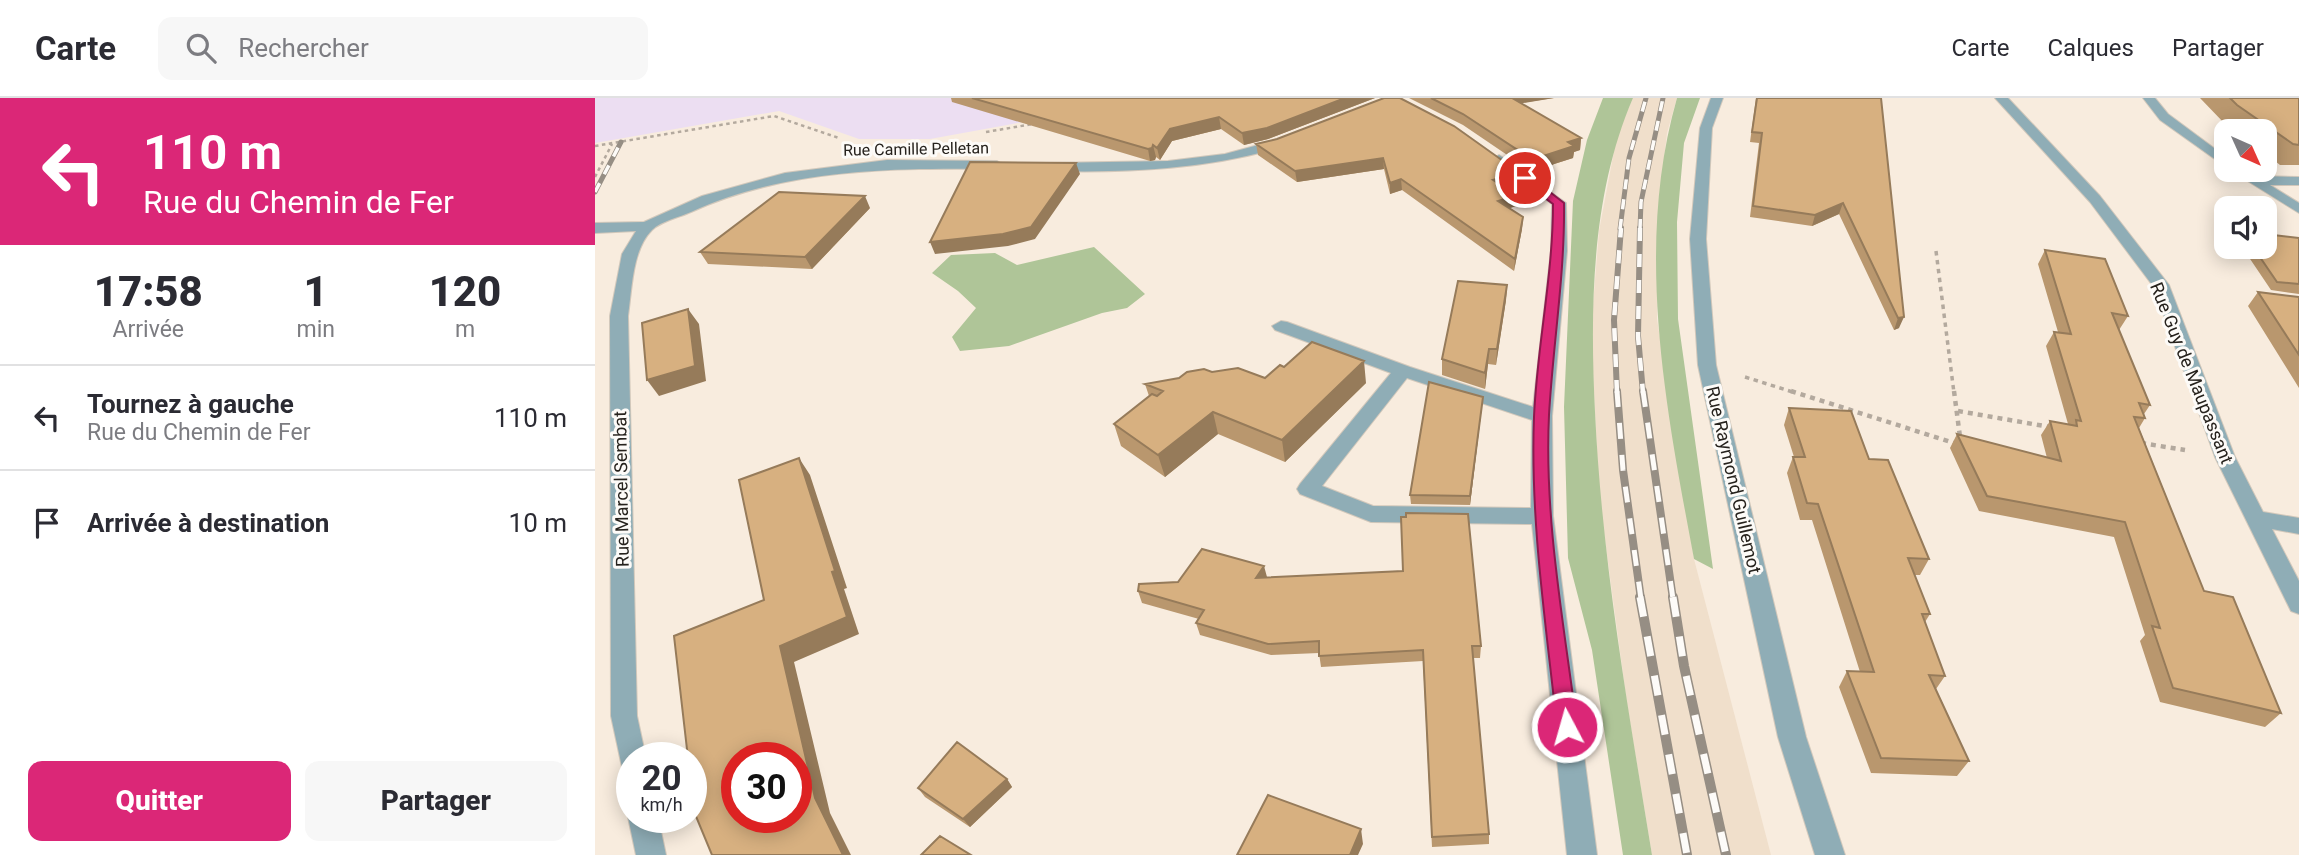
<!DOCTYPE html>
<html lang="fr">
<head>
<meta charset="utf-8">
<style>
	:root { --surface:#fff; --page:#f7f7f7; --text:#2b2b33; --muted:#7c7c81; --line:#e1e1e2; --accent:#db2777 }
	body { margin:0; font-family:Roboto,sans-serif; background:var(--page); color:var(--text); height:100vh; display:flex; flex-direction:column; font-size:26px; white-space:nowrap }
	* { box-sizing:border-box; margin:0 }
	p { font-size:23px; color:var(--muted) }
	.icon { flex:none; width:38px; height:38px; fill:none; stroke:currentColor; stroke-width:2; stroke-linecap:round; stroke-linejoin:round }
	.map { position:relative; flex:1; overflow:hidden }
	.sheet { display:flex; flex-direction:column; background:var(--surface); width:595px }
	.sheet>* { flex:none }
	.guide { background:#db2777; color:#fff; overflow:hidden }
	.needle { width:46px; rotate:135deg }
	.buttons { position:absolute; left:1619px; top:21px; display:grid; gap:14px }
	.buttons a { display:grid; place-items:center; width:63px; height:63px; border-radius:14px; background:var(--surface); box-shadow:0 4px 18px #0003; font-size:35px }
	.speed { position:absolute; left:21px; top:644px; display:flex; gap:14px; font-size:35px; font-weight:700; text-align:center }
	.speed>* { display:grid; place-content:center; width:91px; height:91px; border-radius:50%; background:var(--surface); box-shadow:0 4px 18px #0003; line-height:1 }
	.speed small { font-size:18px; font-weight:400 }
	.speed .limit { border:10px solid #d22; background:#fff; color:#111 }
	.pin { position:absolute; display:grid; place-items:center; width:60px; height:60px; color:#fff; margin:-30px; border:4px solid #fff; border-radius:50%; box-shadow:0 2px 7px #0007 }
	.me { position:absolute; width:77px; margin:-38px; rotate:354deg; stroke-linejoin:round; filter:drop-shadow(0 0 5px #0008) }
	.turn { display:flex; align-items:center; gap:24px; height:147px; padding:0 28px; font-size:32px }
	.turn .icon { width:91px; height:91px; stroke-width:2.5 }
	.turn b { display:block; font-size:49px; line-height:60px }
	.eta { display:flex; justify-content:space-evenly; align-items:center; height:119px; text-align:center }
	.eta b { font-size:42px; font-weight:800; line-height:49px }
	.action { display:flex; gap:14px; margin-top:auto; padding:14px 28px }
	.action a { flex:1; height:80px; border-radius:14px; background:var(--accent); color:#fff; font-size:28px; font-weight:800; line-height:80px; text-align:center }
	.action a+a { background:var(--page); color:var(--text) }
	ul { padding:0; list-style:none }
	li { display:flex; align-items:center; gap:21px; height:105px; padding:0 28px; border-top:2px solid var(--line) }
	li div { flex:1 }
	li b { display:block; font-size:26px }
	li em { font-style:normal }
	header { display:flex; align-items:center; gap:42px; box-sizing:border-box; height:98px; padding:0 35px; background:var(--surface); border-bottom:2px solid var(--line) }
	header strong { font-size:33px }
	nav { display:flex; gap:38px; margin-inline-start:auto; font-size:24px }
	.search { width:490px; height:63px; background:var(--page); display:flex; align-items:center; gap:18px; box-sizing:border-box; padding:0 24px; border-radius:14px; color:var(--muted); font-size:26px }
	main { display:flex; flex:1; min-height:0 }
	.map>svg:first-child { display:block }
	.industrial { fill:#ecdef2 }
	.built { fill:#f0dfcb }
	.green { fill:#afc598 }
	.lines { fill:none; stroke-linecap:round; stroke-linejoin:round }
	.minor-casing { stroke:#d2c8bb; stroke-width:2 }
	.path-far2 { stroke:#b3a99e; stroke-width:2.5; stroke-dasharray:3.5 3.5; stroke-linecap:butt }
	.path-far1 { stroke:#b3a99e; stroke-width:3.5; stroke-dasharray:4.5 4.5; stroke-linecap:butt }
	.path { stroke:#b3a99e; stroke-width:4.5; stroke-dasharray:5 5; stroke-linecap:butt }
	.minor { fill:#8fadb6; fill-rule:evenodd }
	.rail-far3-casing { stroke:#968e84; stroke-width:5 }
	.rail-far2-casing { stroke:#968e84; stroke-width:6 }
	.rail-far1-casing { stroke:#968e84; stroke-width:8 }
	.rail-casing { stroke:#968e84; stroke-width:10 }
	.rail-far3 { stroke:#fdfbf8; stroke-width:3.5; stroke-dasharray:10; stroke-linecap:butt }
	.rail-far2 { stroke:#fdfbf8; stroke-width:4.5; stroke-dasharray:13; stroke-linecap:butt }
	.rail-far1 { stroke:#fdfbf8; stroke-width:5; stroke-dasharray:16; stroke-linecap:butt }
	.rail { stroke:#fdfbf8; stroke-width:7; stroke-dasharray:20; stroke-linecap:butt }
	.wall { fill:#b9976e }
	.shaded-wall { fill:#967b5a }
	.building { fill:#d7b080; stroke:#967b5a; stroke-width:2; fill-rule:evenodd }
	.route { fill:#db2777; stroke:#8e194d; stroke-width:2 }
	.labels { text-anchor:middle; dominant-baseline:central; stroke-width:6; stroke-linejoin:round; paint-order:stroke }
	.far-street-label { font-size:16px; fill:#26221d; stroke:#fdfbf8 }
	.street-label { font-size:18px; fill:#26221d; stroke:#fdfbf8 }
</style>
</head>
<body>
<header>
<strong>Carte</strong>
<div class="search"><svg class="icon" aria-label="search" viewBox="0 0 24 24"><circle cx="10" cy="10" r="6"/><path d="M15 15l6 6"/></svg>Rechercher</div>
<nav><a>Carte</a><a>Calques</a><a>Partager</a></nav>
</header>
<main>
<section class="sheet">
<div class="guide">
<div class="turn"><svg class="icon" aria-label="left" viewBox="0 0 24 24"><path d="M17 20v-9H6M10 6l-5 5 5 5"/></svg><div><b>110 m</b>Rue du Chemin de Fer</div></div>
</div>
<div class="eta">
<div><b>17:58</b><p>Arrivée</p></div>
<div><b>1</b><p>min</p></div>
<div><b>120</b><p>m</p></div>
</div>
<ul>
<li><svg class="icon" aria-label="left" viewBox="0 0 24 24"><path d="M17 20v-9H6M10 6l-5 5 5 5"/></svg><div><b>Tournez à gauche</b><p>Rue du Chemin de Fer</p></div><em>110 m</em></li>
<li><svg class="icon" aria-label="arrive" viewBox="0 0 24 24"><path d="M6 21V4h12l-3 4 3 4H6"/></svg><div><b>Arrivée à destination</b></div><em>10 m</em></li>
</ul>
<div class="action"><a>Quitter</a><a>Partager</a></div>
</section>
<div class="map">
<svg width="1704" height="757" viewBox="0 0 1704 757">
	<rect width="100%" height="100%" fill="#f8ecde"/>
	<path class="industrial" d="M 0,0 L 559,0 L 335,41 L 264,41 L 184,13 L 0,45 Z"/>
	<path class="built" d="M 1038,0 L 1082,0 L 1072,35 L 1063,115 L 1062,221 L 1099,461 L 1176,757 L 1057,757 L 1032,606 L 1004,397 L 996,232 L 1004,133 L 1022,37 Z"/>
	<path class="green" d="M 1008,0 L 1038,0 C 996,97 995,210 1000,314 C 1007,463 1033,610 1057,757 L 1028,757 L 997,552 L 973,460 L 969,309 L 978,103 L 992,42 Z
		M 1082,0 L 1105,0 L 1089,45 L 1082,124 L 1083,221 L 1118,471 L 1099,461 C 1071,311 1039,150 1082,0 Z
		M 499,149 L 550,196 L 532,210 L 507,215 L 414,248 L 365,253 L 357,239 L 381,210 L 363,193 L 337,175 L 356,157 L 400,155 L 422,167 Z"/>
	<g class="lines">
		<defs>
			<path id="minor" d="M 1116,0 L 1128,0 L 1117,30 L 1111,141 L 1121,267 L 1211,639 L 1250,757 L 1220,757 L 1183,639 L 1103,267 L 1095,141 L 1105,30 Z
				M 1400,0 L 1413,0 L 1505,98 L 1574,187 L 1640,359 L 1668,414 L 1704,420 L 1704,436 L 1677,431 L 1704,483 L 1704,516 L 1696,513 L 1620,359 L 1558,188 L 1495,104 Z
				M 1548,0 L 1560,0 L 1573,16 L 1631,59 L 1631,69 L 1565,22 Z
				M 689,40 L 696,44 L 694,47 C 615,71 537,75 455,73 L 448,69 L 455,65 L 573,63 L 630,56 Z
				M 904,57 L 971,105 L 972,153 L 957,318 L 958,418 L 1002,757 L 972,757 L 937,426 L 776,424 L 705,396 L 702,391 L 705,386 L 796,275 L 680,232 L 677,228 L 686,223 L 692,224 L 815,269 L 938,309 L 956,153 L 957,106 L 899,64 L 897,61 ZM 812,280 L 937,322 L 936,410 L 778,408 L 727,388 Z
				M 292,62 L 402,63 L 409,67 L 402,71 C 298,70 193,70 96,114 C 85,119 66,123 57,132 C 37,152 37,191 33,218 L 42,618 L 51,660 L 37,660 L 37,673 L 27,669 L 16,618 L 15,218 L 27,156 L 41,133 L 0,135 L 0,125 L 49,124 L 107,98 L 190,75 Z
				M 1635,72 L 1651,72 L 1661,78 L 1704,79 L 1704,87 L 1675,87 L 1704,105 L 1704,115 Z
				M 37,711 L 37,719 L 63,719 L 71,757 L 41,757 L 33,719 Z"/>
		</defs>
		<use href="#minor" class="minor-casing"/>
		<path class="path-far2" d="M 391,34 L 438,26
			M 0,48 L 179,18 L 244,40
			M 0,79 L 17,46"/>
		<path class="path-far1" d="M 1341,153 L 1359,295
			M 1150,279 L 1201,295"/>
		<path class="path" d="M 1196,293 L 1362,346
			M 1359,293 L 1365,339
			M 1363,313 L 1455,329
			M 1546,345 L 1590,352"/>
		<use href="#minor" class="minor"/>
		<defs>
			<path id="rail-far3" d="M 0,94 L 26,44
				M 1025,131 L 1034,60 L 1051,0
				M 1045,131 L 1046,104 L 1068,0"/>
			<path id="rail-far2" d="M 1045,130 L 1043,238 L 1048,295
				M 1022,295 L 1019,222 L 1026,130"/>
			<path id="rail-far1" d="M 1022,293 L 1028,372 L 1046,501
				M 1048,293 L 1078,501"/>
			<path id="rail" d="M 1045,499 L 1092,757
				M 1078,499 L 1089,568 L 1131,757"/>
		</defs>
		<use href="#rail-far3" class="rail-far3-casing"/>
		<use href="#rail-far2" class="rail-far2-casing"/>
		<use href="#rail-far1" class="rail-far1-casing"/>
		<use href="#rail" class="rail-casing"/>
		<use href="#rail-far3" class="rail-far3"/>
		<use href="#rail-far2" class="rail-far2"/>
		<use href="#rail-far1" class="rail-far1"/>
		<use href="#rail" class="rail"/>
	</g>
	<path class="wall" d="M 356,0 L 780,0 L 673,41 L 649,47 L 626,31 L 577,43 L 565,62 L 561,59 L 560,62 L 555,63 L 357,4 Z
		M 814,0 L 959,0 L 926,5 L 986,40 L 985,52 L 979,54 L 978,60 L 956,67 L 955,78 L 946,80 L 868,27 Z
		M 1161,0 L 1286,0 L 1304,230 L 1299,232 L 1244,116 L 1217,128 L 1155,119 L 1164,45 L 1155,44 Z
		M 1605,0 L 1704,0 L 1704,67 L 1685,67 L 1670,55 L 1670,33 L 1640,33 L 1630,26 Z
		M 682,41 L 925,86 L 911,90 L 921,108 L 915,110 L 928,119 L 927,131 L 919,173 L 807,92 L 795,96 L 789,71 L 702,84 L 663,57 L 661,46 Z
		M 275,110 L 217,171 L 113,166 L 105,154 Z
		M 1704,140 L 1704,196 L 1676,192 L 1647,149 L 1670,149 Z
		M 1450,152 L 1533,218 L 1524,232 L 1555,307 L 1549,316 L 1550,320 L 1544,330 L 1609,493 L 1686,615 L 1670,629 L 1565,604 L 1545,543 L 1550,537 L 1519,439 L 1384,413 L 1355,350 L 1362,336 L 1452,360 L 1446,337 L 1455,323 L 1473,326 L 1451,248 L 1459,234 L 1463,234 L 1443,166 Z
		M 912,187 L 911,202 L 901,267 L 893,266 L 890,291 L 847,277 L 847,261 Z
		M 1663,194 L 1704,199 L 1704,290 L 1653,208 Z
		M 689,269 L 771,285 L 690,364 L 623,336 L 570,379 L 526,348 L 519,326 L 554,298 L 550,286 L 617,274 L 670,280 Z
		M 887,308 L 875,407 L 816,406 L 815,397 Z
		M 1194,310 L 1274,361 L 1334,461 L 1325,477 L 1319,477 L 1335,516 L 1330,524 L 1350,578 L 1341,591 L 1374,663 L 1362,678 L 1276,675 L 1244,589 L 1252,573 L 1265,574 L 1217,422 L 1205,422 L 1192,375 L 1198,359 L 1199,359 L 1189,327 Z
		M 671,480 L 886,548 L 885,560 L 878,560 L 894,736 L 894,746 L 837,749 L 828,563 L 726,569 L 724,555 L 676,557 L 605,537 L 601,525 L 604,521 L 547,505 L 543,493 Z
		M 412,681 L 417,689 L 375,729 L 330,699 L 323,690 Z"/>
	<path class="shaded-wall" d="M 750,0 L 780,0 L 673,41 L 649,47 L 647,35 Z
		M 911,0 L 959,0 L 910,8 Z
		M 624,19 L 626,31 L 577,43 L 565,62 L 562,50 L 575,31 Z
		M 986,40 L 985,52 L 979,54 L 978,60 L 956,67 L 955,78 L 946,80 L 947,68 L 945,59 L 973,44 Z
		M 558,47 L 561,59 L 560,62 L 555,63 L 553,51 Z
		M 788,60 L 789,71 L 702,84 L 700,73 Z
		M 481,65 L 485,76 L 440,141 L 413,148 L 340,156 L 335,144 Z
		M 925,75 L 925,86 L 898,93 L 898,82 Z
		M 806,81 L 807,92 L 795,96 L 795,85 Z
		M 922,97 L 921,108 L 903,114 L 903,103 Z
		M 270,98 L 275,110 L 217,171 L 210,159 Z
		M 1248,105 L 1244,116 L 1217,128 L 1220,117 Z
		M 928,119 L 927,131 L 919,173 L 920,161 Z
		M 912,187 L 911,202 L 901,267 L 902,251 Z
		M 93,211 L 104,226 L 111,283 L 64,298 L 52,282 Z
		M 1309,219 L 1304,230 L 1299,232 L 1303,220 Z
		M 894,251 L 893,266 L 890,291 L 890,275 Z
		M 769,263 L 771,285 L 690,364 L 687,342 Z
		M 888,299 L 887,308 L 875,407 L 875,398 Z
		M 618,314 L 623,336 L 570,379 L 563,357 Z
		M 204,360 L 215,377 L 252,490 L 249,491 L 264,536 L 199,564 L 235,715 L 256,757 L 248,757 L 220,700 L 185,548 L 237,474 Z
		M 669,468 L 672,479 L 661,480 Z
		M 412,681 L 417,689 L 375,729 L 368,721 Z
		M 766,731 L 768,746 L 763,757 L 755,757 Z"/>
	<path class="building" d="M 377,0 L 750,0 L 672,30 L 647,35 L 624,19 L 575,31 L 562,50 L 558,47 L 557,50 L 553,51 Z
		M 789,0 L 805,0 L 859,28 L 925,75 L 898,82 L 922,97 L 903,103 L 928,119 L 920,161 L 806,81 L 795,85 L 788,60 L 700,73 L 661,46 L 682,41 Z
		M 836,0 L 917,0 L 986,40 L 973,44 L 979,48 L 945,59 L 956,66 L 947,68 L 868,16 Z
		M 1162,0 L 1286,0 L 1309,219 L 1303,220 L 1248,105 L 1220,117 L 1158,108 L 1167,35 L 1157,34 Z
		M 1635,0 L 1704,0 L 1704,47 L 1698,46 L 1642,7 Z
		M 375,64 L 481,65 L 436,129 L 408,136 L 335,144 Z
		M 184,94 L 270,98 L 210,159 L 105,154 Z
		M 1670,136 L 1704,140 L 1704,186 L 1682,184 L 1658,149 L 1670,149 Z
		M 1450,152 L 1510,161 L 1533,218 L 1517,215 L 1555,307 L 1544,305 L 1550,320 L 1539,319 L 1609,493 L 1638,499 L 1686,615 L 1578,590 L 1557,528 L 1565,530 L 1530,424 L 1392,398 L 1362,336 L 1466,363 L 1455,323 L 1482,328 L 1481,322 L 1486,323 L 1459,234 L 1476,236 Z
		M 863,183 L 912,187 L 902,251 L 894,251 L 890,275 L 847,261 Z
		M 1663,194 L 1704,199 L 1704,257 Z
		M 93,211 L 100,268 L 52,282 L 47,225 Z
		M 717,244 L 769,263 L 687,342 L 618,314 L 563,357 L 519,326 L 557,296 L 562,298 L 568,293 L 550,286 L 584,280 L 592,274 L 609,271 L 617,274 L 643,270 L 670,280 L 685,267 L 689,269 Z
		M 834,284 L 888,299 L 875,398 L 815,397 Z
		M 1194,310 L 1256,313 L 1274,361 L 1293,362 L 1334,461 L 1313,460 L 1335,516 L 1327,516 L 1350,578 L 1334,577 L 1374,663 L 1286,660 L 1252,573 L 1279,574 L 1223,406 L 1212,405 L 1198,359 L 1210,359 Z
		M 204,360 L 240,473 L 237,474 L 252,519 L 185,548 L 220,700 L 248,757 L 117,757 L 100,716 L 96,687 L 96,660 L 93,660 L 79,538 L 169,502 L 144,382 ZM 142,660 L 201,660 L 201,719 L 142,719 Z
		M 811,415 L 873,416 L 886,548 L 877,548 L 894,736 L 837,739 L 828,552 L 724,558 L 724,543 L 673,546 L 601,525 L 609,512 L 543,493 L 544,486 L 583,484 L 607,451 L 669,468 L 661,480 L 808,473 L 806,419 L 811,419 Z
		M 362,644 L 412,681 L 368,721 L 323,690 Z
		M 673,697 L 766,731 L 755,757 L 642,757 Z
		M 345,738 L 376,757 L 326,757 Z"/>
	<path class="route" d="M 926,77 L 933,77 L 969,105 C 970,176 958,246 954,317 C 949,421 969,526 982,629 L 979,635 L 972,638 L 965,635 L 962,629 C 951,526 935,423 939,319 C 942,248 958,178 958,106 L 926,82 Z"/>
	<g class="labels">
		<g class="far-street-label">
			<text transform="translate(321 51) rotate(-1)">Rue Camille Pelletan</text>
		</g>
		<g class="street-label">
			<text transform="translate(1597 275) rotate(68)">Rue Guy de Maupassant</text>
			<text transform="translate(1139 382) rotate(77)">Rue Raymond Guillemot</text>
			<text transform="translate(26 391) rotate(-91)">Rue Marcel Sembat</text>
		</g>
	</g>
</svg>
<div class="buttons">
<a><svg class="needle" viewBox="-14 -14 28 28"><path d="M0-13l5 13h-10z" fill="#e53935"/><path d="M0 13l5-13h-10z" fill="#7c7c81"/></svg></a>
<a><svg class="icon" aria-label="sound" viewBox="0 0 24 24"><path d="M4 9h4l5-4v14l-5-4H4zM17 9q2 3 0 6"/></svg></a>
</div>
<div class="speed"><div>20<small>km/h</small></div><div class="limit">30</div></div>
<div class="pin" style="left:930px;top:80px;background:#d93025"><svg class="icon" aria-label="arrive" viewBox="0 0 24 24"><path d="M6 21V4h12l-3 4 3 4H6"/></svg></div>
<svg class="me" style="left:972px;top:629px" viewBox="-20 -20 40 40"><circle r="17" fill="#db2777" stroke="#fff" stroke-width="3"/><path d="M0-11L8 9 0 5-8 9z" fill="#fff"/></svg>
</div>
</main>
</body>
</html>
